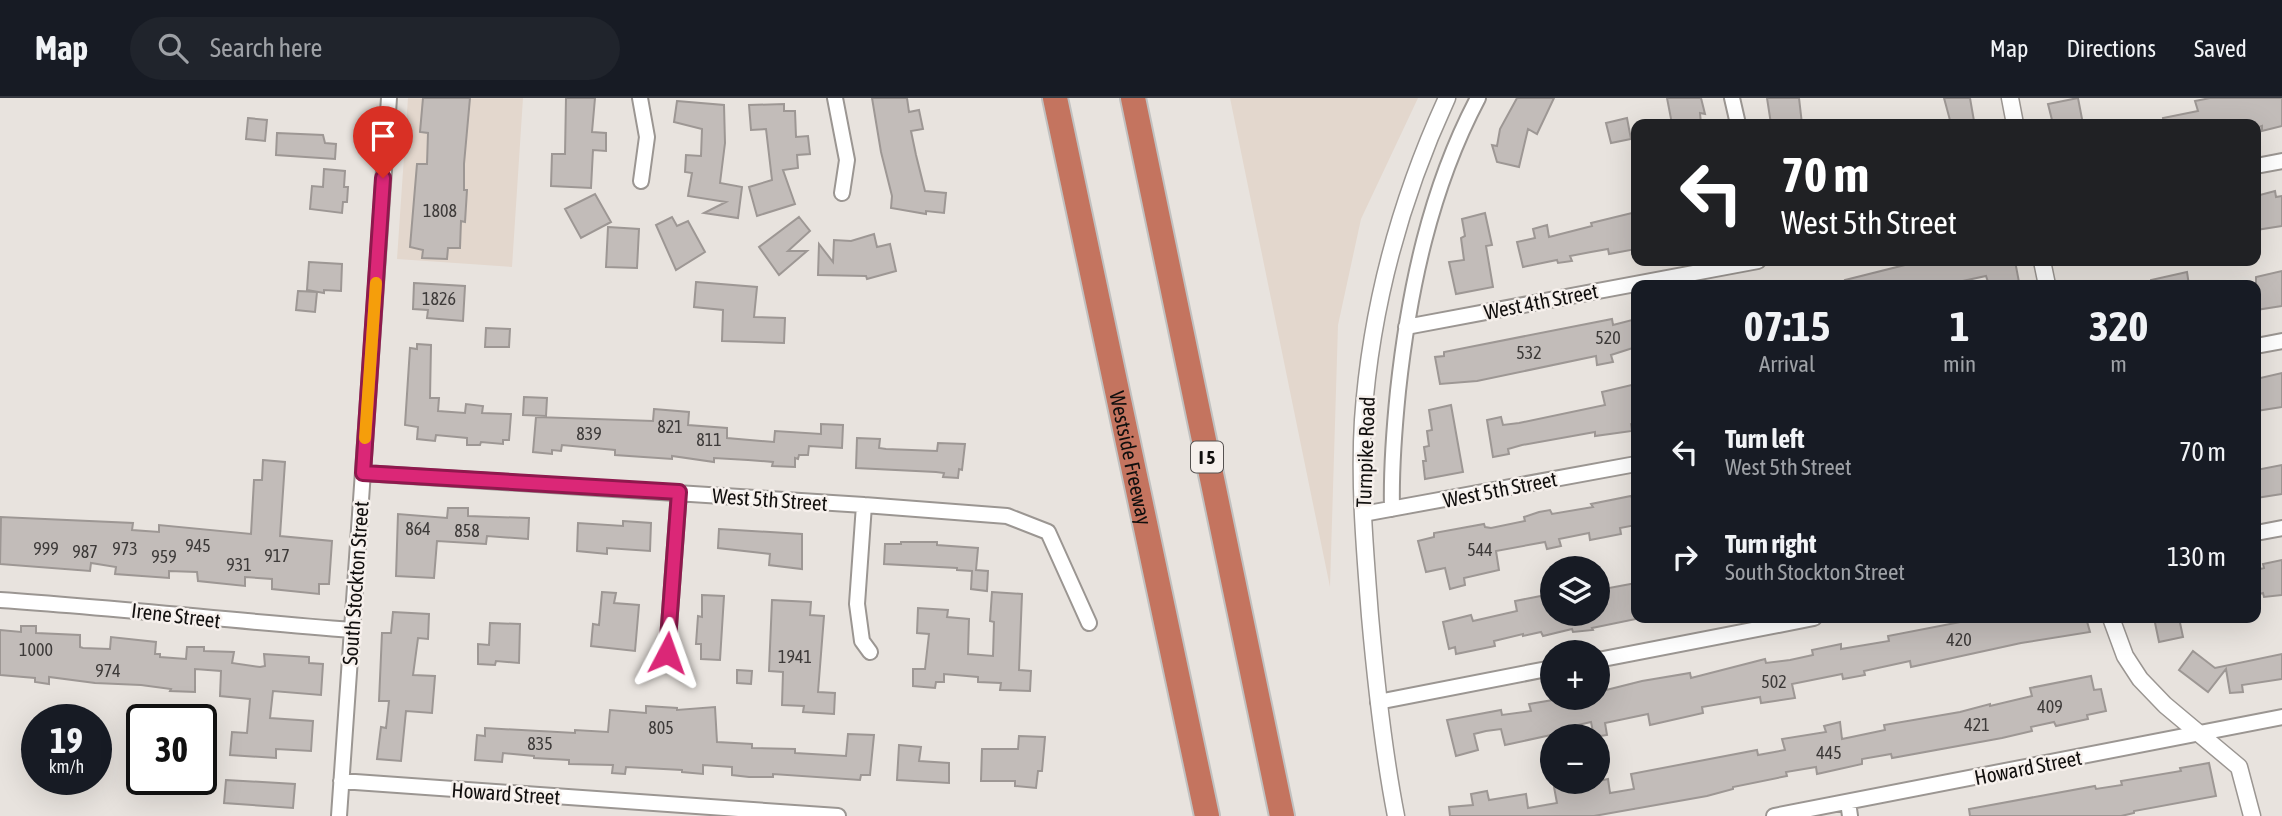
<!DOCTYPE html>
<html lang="en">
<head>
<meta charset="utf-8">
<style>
	:root { --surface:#171b24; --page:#20242c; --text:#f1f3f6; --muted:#9ea1a6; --line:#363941 }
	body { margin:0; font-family:"Asap Condensed",sans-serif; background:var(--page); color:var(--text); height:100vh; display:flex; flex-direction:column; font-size:26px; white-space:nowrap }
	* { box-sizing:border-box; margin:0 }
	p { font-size:23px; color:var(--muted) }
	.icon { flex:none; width:38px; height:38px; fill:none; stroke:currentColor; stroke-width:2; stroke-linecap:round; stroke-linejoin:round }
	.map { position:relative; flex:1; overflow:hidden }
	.sheet { position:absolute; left:1631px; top:182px; width:630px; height:343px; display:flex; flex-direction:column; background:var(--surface); border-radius:14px; box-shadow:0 7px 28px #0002 }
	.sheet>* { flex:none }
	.guide { position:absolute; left:1631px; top:21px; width:630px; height:147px; border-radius:14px; box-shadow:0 7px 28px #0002; background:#202124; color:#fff; overflow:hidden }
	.controls { position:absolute; left:1540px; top:458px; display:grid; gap:14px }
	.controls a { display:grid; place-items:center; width:70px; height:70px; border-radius:50%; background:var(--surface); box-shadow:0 7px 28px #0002; font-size:35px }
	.speed { position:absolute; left:21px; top:606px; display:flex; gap:14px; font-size:35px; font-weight:700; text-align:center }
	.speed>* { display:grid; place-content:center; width:91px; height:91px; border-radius:50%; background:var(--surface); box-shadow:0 7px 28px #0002; line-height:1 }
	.speed small { font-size:18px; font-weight:400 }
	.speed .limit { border:4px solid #111; border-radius:10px; background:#fff; color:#111 }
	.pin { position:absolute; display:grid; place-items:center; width:60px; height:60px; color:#fff; margin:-72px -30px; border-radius:50% 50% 50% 0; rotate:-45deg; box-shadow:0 0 7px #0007 }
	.pin .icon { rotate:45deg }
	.me { position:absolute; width:77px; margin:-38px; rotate:4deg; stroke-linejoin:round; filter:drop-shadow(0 0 5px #0008) }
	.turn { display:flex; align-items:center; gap:24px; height:147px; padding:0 35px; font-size:32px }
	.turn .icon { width:91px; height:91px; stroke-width:2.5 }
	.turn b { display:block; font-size:49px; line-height:60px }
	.eta { display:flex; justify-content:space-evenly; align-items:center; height:119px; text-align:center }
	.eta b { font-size:42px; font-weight:700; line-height:49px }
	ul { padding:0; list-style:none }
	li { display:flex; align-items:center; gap:21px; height:105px; padding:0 35px }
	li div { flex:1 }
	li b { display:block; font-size:26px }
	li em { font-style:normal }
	header { display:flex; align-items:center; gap:42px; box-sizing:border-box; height:98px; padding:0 35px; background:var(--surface); border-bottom:2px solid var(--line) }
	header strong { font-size:33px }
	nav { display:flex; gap:38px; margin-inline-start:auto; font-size:24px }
	.search { width:490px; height:63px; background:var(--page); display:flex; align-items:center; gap:18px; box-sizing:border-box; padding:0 24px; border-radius:38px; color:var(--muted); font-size:26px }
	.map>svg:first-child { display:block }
	.built { fill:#e3d7cd }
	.building { fill:#c2bcb9; stroke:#9d9794; stroke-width:2 }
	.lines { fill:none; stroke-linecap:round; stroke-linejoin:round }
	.minor-casing { stroke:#9b9692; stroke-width:18 }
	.tertiary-casing { stroke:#9b9692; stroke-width:19 }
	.motorway-casing { stroke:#c1c1c0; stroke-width:28 }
	.minor { stroke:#fff; stroke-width:14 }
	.tertiary { stroke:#fff; stroke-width:16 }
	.motorway { stroke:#c4745f; stroke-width:24 }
	.route-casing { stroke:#8e194d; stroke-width:18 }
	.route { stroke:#db2777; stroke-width:12 }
	.slow { stroke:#f59e0b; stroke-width:12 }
	.labels { text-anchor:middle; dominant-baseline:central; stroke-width:5; stroke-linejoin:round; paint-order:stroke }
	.number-label { font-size:18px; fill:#3d3a39 }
	.shield { fill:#f6f0ec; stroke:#565251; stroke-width:2 }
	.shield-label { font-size:19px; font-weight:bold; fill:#110f0e }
	.street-label { font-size:21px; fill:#110f0e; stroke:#f6f0ec }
</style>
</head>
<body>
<header>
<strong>Map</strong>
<div class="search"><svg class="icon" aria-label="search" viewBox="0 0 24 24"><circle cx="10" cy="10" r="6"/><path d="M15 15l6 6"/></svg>Search here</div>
<nav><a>Map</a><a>Directions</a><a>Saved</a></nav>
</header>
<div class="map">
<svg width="2282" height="718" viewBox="0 0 2282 718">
	<rect width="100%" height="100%" fill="#e8e3de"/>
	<path class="built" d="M 408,0 L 523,0 L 512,169 L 397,161 Z
		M 1230,0 L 1418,0 L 1361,121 L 1338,227 L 1330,489 Z"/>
	<path class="building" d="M 423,0 L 470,0 L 464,66 L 464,92 L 467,92 L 465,124 L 461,123 L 460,150 L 448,150 L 447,161 L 422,160 L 423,152 L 410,149 L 417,66 L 427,66 L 428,35 L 420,34 Z
		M 566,0 L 595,0 L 592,34 L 606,35 L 606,53 L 593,52 L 591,90 L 551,88 L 552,56 L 565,56 Z
		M 872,0 L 907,0 L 909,14 L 919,12 L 923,31 L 911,33 L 916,57 L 925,93 L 946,95 L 944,115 L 926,113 L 926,116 L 891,110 L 892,98 L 881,54 Z
		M 1517,0 L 1554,0 L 1537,36 L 1528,31 L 1519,69 L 1497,64 L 1492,47 L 1497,48 L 1500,31 Z
		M 1667,0 L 1701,0 L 1705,16 L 1700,15 L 1701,26 L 1672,26 Z
		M 1767,0 L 1799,0 L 1802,26 L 1771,26 Z
		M 1944,0 L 1970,0 L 1974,23 L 1951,26 Z
		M 2078,0 L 2083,26 L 2053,26 L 2048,6 Z
		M 2210,0 L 2282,0 L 2282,28 L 2262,33 L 2262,28 L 2256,30 L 2256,26 L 2164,26 L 2163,20 L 2198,13 L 2195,3 Z
		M 677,3 L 724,7 L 725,45 L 720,85 L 742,89 L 738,120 L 704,115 L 726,104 L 688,98 L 692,75 L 685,74 L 686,57 L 701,58 L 702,31 L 674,24 Z
		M 784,6 L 784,13 L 795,13 L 796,39 L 808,38 L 810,56 L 797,57 L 798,70 L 783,72 L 795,106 L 757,118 L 749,89 L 772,82 L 766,31 L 751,32 L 749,7 Z
		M 248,20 L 267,22 L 265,43 L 246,41 Z
		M 1627,20 L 1631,41 L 1611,45 L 1606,25 Z
		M 277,35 L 323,37 L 325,45 L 336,46 L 335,61 L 276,57 Z
		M 324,71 L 345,73 L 344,89 L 348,89 L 347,104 L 343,104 L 342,115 L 310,111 L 312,88 L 323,89 Z
		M 2275,93 L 2276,99 L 2282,98 L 2282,128 L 2256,132 L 2256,98 Z
		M 595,96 L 611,124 L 581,140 L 565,111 Z
		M 1636,114 L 1636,151 L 1609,156 L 1608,151 L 1591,154 L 1570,158 L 1572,163 L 1558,165 L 1557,162 L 1523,169 L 1517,144 L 1535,140 L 1533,131 L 1547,127 L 1549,139 L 1592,128 L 1591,125 Z
		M 1485,115 L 1492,147 L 1486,148 L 1493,189 L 1456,196 L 1449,164 L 1464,162 L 1461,140 L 1465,138 L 1462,121 Z
		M 672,119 L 677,128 L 688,123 L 705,154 L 676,172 L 656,127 Z
		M 799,119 L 810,133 L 788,153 L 807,153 L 779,177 L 759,149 Z
		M 608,129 L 639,131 L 637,170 L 606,169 Z
		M 874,136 L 877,149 L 890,146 L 896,173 L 867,181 L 866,178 L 818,177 L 819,146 L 833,164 L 834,142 L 851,143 Z
		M 1921,163 L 1923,166 L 1932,164 L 1933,166 L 1948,163 L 2015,163 L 2019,184 L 1989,187 L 1986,178 L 1944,187 L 1846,187 L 1845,182 Z
		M 309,164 L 342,166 L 341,193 L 324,192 L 324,195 L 307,192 Z
		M 2282,173 L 2282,208 L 2256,212 L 2256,179 Z
		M 2187,174 L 2189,187 L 2151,187 L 2151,182 Z
		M 696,184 L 757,189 L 754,219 L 785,220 L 784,245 L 722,243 L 723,212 L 694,209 Z
		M 414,185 L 465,188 L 463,223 L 427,220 L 428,212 L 413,211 Z
		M 298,193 L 317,194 L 315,214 L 296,212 Z
		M 1612,221 L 1613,227 L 1636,221 L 1636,249 L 1611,257 L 1613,264 L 1597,267 L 1596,258 L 1477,283 L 1440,286 L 1435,259 L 1444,258 L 1444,254 Z
		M 486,230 L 510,231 L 509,249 L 485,249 Z
		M 417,246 L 431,247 L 430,300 L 439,300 L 438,313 L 465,315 L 466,306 L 483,308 L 482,315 L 511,316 L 509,342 L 503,342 L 503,346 L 481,344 L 480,347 L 467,347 L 467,340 L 436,337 L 435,343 L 417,341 L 418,329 L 405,327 L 410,250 L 417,251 Z
		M 2282,275 L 2282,309 L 2256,313 L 2256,281 Z
		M 1636,286 L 1636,325 L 1631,326 L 1632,333 L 1595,338 L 1595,334 L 1522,347 L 1508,351 L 1509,356 L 1493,359 L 1487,322 L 1501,319 L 1503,327 L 1519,325 L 1605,307 L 1602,294 Z
		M 524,299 L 547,300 L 546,318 L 523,317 Z
		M 1451,307 L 1463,374 L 1425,381 L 1423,363 L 1426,363 L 1424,349 L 1429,348 L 1427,333 L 1432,332 L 1429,312 Z
		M 654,311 L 689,314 L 688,327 L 727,330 L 727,340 L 774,344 L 775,333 L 821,336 L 821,326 L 843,327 L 842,350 L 809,348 L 808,357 L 799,357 L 798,361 L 795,360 L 795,369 L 772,368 L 773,364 L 748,362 L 714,360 L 714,364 L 672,358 L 672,361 L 615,357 L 615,352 L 562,347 L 561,353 L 552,352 L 552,356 L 533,354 L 536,319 L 653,323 Z
		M 857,340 L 880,341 L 879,350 L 886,351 L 937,353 L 938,345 L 965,346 L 962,372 L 959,371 L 958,380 L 943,379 L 944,375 L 936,374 L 856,370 Z
		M 263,362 L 285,364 L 280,438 L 332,443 L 329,486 L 319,486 L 319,496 L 272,491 L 272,481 L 245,479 L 245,488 L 198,483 L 197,474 L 169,473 L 169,480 L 115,476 L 116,469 L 91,465 L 90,473 L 0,466 L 1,419 L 133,425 L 132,432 L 159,434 L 159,427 L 251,436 L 254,382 L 262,382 Z
		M 2282,367 L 2282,396 L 2256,400 L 2256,372 Z
		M 1631,398 L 1633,403 L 1636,402 L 1636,427 L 1620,430 L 1621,436 L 1590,442 L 1589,435 L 1559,441 L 1561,448 L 1547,451 L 1545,444 L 1496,453 L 1499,472 L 1464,480 L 1465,487 L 1450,491 L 1445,470 L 1426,474 L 1418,443 L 1434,439 L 1434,435 L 1484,426 L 1485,429 L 1491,430 L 1525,423 L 1524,419 L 1539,414 L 1550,412 L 1552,416 L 1593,409 L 1591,406 Z
		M 448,410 L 468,410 L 468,418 L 529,420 L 528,441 L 487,438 L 486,446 L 437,443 L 434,480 L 396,478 L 398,416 L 447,420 Z
		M 623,423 L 651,425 L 650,453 L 607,450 L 607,456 L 577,453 L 578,425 L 623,428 Z
		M 719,431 L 802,436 L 802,471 L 769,467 L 770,456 L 718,450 Z
		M 901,444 L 937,444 L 937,447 L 978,450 L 976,472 L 988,473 L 987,493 L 971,491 L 972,473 L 957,472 L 957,470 L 884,466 L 885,446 L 901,446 Z
		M 2282,462 L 2282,497 L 2264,499 L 2263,495 L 2256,497 L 2256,472 L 2264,470 L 2263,466 Z
		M 1636,485 L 1636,521 L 1592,530 L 1593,532 L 1573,534 L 1572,531 L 1543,538 L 1541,534 L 1523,538 L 1523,536 L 1494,543 L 1495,548 L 1456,556 L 1455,549 L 1449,551 L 1443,524 L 1471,517 L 1473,523 L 1517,513 L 1515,503 L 1546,497 L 1550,516 L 1598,516 L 1598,492 Z
		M 602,494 L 616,495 L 614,505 L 639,507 L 635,553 L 591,548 L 593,526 L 599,527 Z
		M 992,494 L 1022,496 L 1019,572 L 1031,573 L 1030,593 L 1000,592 L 1001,585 L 978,584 L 978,579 L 944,576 L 944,584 L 936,584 L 935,590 L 913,588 L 913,571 L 925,571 L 929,536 L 917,535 L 918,510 L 948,512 L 947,519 L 969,521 L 968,556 L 993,558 L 994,524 L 990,523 Z
		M 702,497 L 724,498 L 720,562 L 701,561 L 701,546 L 696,546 L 698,518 L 702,519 Z
		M 772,502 L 811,504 L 810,517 L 824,518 L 818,594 L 835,595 L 834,616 L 803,614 L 804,608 L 782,607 L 783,574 L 769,573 Z
		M 393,514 L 429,516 L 428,541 L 418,540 L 413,577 L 435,578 L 432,615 L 406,613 L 401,663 L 377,661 L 381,629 L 386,630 L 389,603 L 379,603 L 382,535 L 391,535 Z
		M 1981,520 L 2086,520 L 2090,534 L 2021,545 L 1911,569 L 1910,563 L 1864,573 L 1865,577 L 1843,581 L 1842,576 L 1792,586 L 1795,600 L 1761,605 L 1760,599 L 1702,609 L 1703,615 L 1650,627 L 1648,616 L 1605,625 L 1607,637 L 1594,639 L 1591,624 L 1565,630 L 1565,634 L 1505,647 L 1501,631 L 1486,633 L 1474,636 L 1478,652 L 1456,658 L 1447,622 L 1501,612 L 1502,617 L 1531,613 L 1529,606 L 1559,601 L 1561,607 L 1598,600 L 1598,594 L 1642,583 L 1690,575 L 1691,580 L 1765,561 L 1766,565 L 1790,562 L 1813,557 L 1812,552 L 1841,546 L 1841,551 L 1889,543 L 1888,538 Z
		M 2154,520 L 2179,520 L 2183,539 L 2159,544 Z
		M 490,525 L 520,526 L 519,565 L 496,563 L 495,567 L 478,566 L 478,546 L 489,547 Z
		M 21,528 L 36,528 L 36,535 L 80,537 L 80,549 L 83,550 L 110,551 L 111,539 L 156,544 L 155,556 L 160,556 L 160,559 L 186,561 L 187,549 L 204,549 L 204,553 L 234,554 L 232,565 L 260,569 L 265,568 L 264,556 L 309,559 L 309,565 L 323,566 L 321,597 L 273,593 L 270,620 L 313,623 L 311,653 L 276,651 L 276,660 L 230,657 L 232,634 L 247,635 L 250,601 L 220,598 L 221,573 L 195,571 L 195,594 L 170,593 L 171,591 L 141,587 L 95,585 L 49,579 L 49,586 L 35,584 L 35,580 L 0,577 L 0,532 L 21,534 Z
		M 2193,553 L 2215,570 L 2282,556 L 2282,581 L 2242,587 L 2243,594 L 2230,595 L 2226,571 L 2208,594 L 2179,572 Z
		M 737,572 L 752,573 L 751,586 L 737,585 Z
		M 2091,578 L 2094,592 L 2101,591 L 2106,613 L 2087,617 L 2088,621 L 2056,628 L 2054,624 L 2031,629 L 2032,633 L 2002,640 L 1892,660 L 1891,656 L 1862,661 L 1862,666 L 1817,676 L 1816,669 L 1786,674 L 1787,678 L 1733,689 L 1733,691 L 1707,698 L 1594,718 L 1450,718 L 1449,709 L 1473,707 L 1471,696 L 1487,693 L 1489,702 L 1526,696 L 1528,710 L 1557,705 L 1554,689 L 1574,685 L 1575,688 L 1608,681 L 1610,695 L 1634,691 L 1631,676 L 1757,652 L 1758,657 L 1785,652 L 1782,641 L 1826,634 L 1824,628 L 1840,624 L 1842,641 L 1885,632 L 1884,627 L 1960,614 L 1990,606 L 1990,608 L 2032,598 L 2030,590 Z
		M 646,608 L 677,610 L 677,612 L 715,609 L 717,644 L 752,646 L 752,650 L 795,651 L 795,655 L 846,658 L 848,636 L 874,637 L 870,677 L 861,677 L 860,682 L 773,676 L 773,679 L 749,679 L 732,677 L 732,669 L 703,667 L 703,676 L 682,674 L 682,672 L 626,669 L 625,676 L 612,675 L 613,667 L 569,666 L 569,662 L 534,660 L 534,658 L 503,655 L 502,664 L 475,662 L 477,637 L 485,638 L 485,630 L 575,635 L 575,632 L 608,634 L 610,612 L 646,615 Z
		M 1019,638 L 1045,639 L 1042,673 L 1038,673 L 1036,690 L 1015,688 L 1015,683 L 981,683 L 982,651 L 1018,651 Z
		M 899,647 L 921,649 L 919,663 L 949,665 L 949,685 L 897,682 Z
		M 2209,665 L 2216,698 L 2134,713 L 2134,715 L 2121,718 L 1970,718 L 1969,711 L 2095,688 L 2096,691 L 2122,687 L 2121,683 L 2181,673 L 2180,670 Z
		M 226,682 L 295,686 L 293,710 L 224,705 Z"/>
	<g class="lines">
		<defs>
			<path id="minor" d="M 640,0 L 647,39 L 641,83
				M 835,0 L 847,62 L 842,95
				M 1732,0 L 1738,26
				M 2256,68 L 2282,63
				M 1406,229 L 1758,163
				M 2256,248 L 2282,243
				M 363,375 L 864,407 L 1007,418 L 1048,434 L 1089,525
				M 864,407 L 857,506 L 862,543 L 870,554
				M 1392,411 C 1391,371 1394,333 1398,293 C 1409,192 1430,91 1478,0
				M 1363,416 L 1636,366
				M 2256,435 L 2282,430
				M 0,502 C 118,510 235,523 352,532
				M 667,555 L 679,394
				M 1598,562 L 1814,520
				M 1378,604 L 1552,570
				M 341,683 L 838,718
				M 1848,704 L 1850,718
				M 339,718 L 389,0
				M 1774,718 L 2282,619"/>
			<path id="tertiary" d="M 2010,0 L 2015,26
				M 2042,163 L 2047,187
				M 2111,520 L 2125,558 L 2140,581 L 2165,607 L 2239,669 L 2252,718
				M 1396,718 C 1383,652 1376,585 1370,518 C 1365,453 1359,387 1363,322 C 1371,209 1400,102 1447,0"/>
			<g id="motorway">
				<path id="s1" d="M 1055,0 L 1207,718"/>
				<path d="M 1133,0 L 1282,718"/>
			</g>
		</defs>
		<use href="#minor" class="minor-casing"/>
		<use href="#tertiary" class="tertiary-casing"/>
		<use href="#motorway" class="motorway-casing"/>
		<use href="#minor" class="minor"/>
		<use href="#tertiary" class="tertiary"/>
		<use href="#motorway" class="motorway"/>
	</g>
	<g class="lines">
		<defs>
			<path id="route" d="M 383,80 L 363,375 L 679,394 L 667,555"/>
		</defs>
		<use href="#route" class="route-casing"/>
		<use href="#route" class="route"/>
		<path class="slow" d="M 365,340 L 376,185"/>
	</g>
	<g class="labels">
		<g class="number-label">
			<text x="440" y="112">1808</text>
			<text x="439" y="200">1826</text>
			<text x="1608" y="239">520</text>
			<text x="1529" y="254">532</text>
			<text x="670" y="328">821</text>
			<text x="589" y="335">839</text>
			<text x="709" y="341">811</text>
			<text x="418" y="430">864</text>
			<text x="467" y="432">858</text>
			<text x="198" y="447">945</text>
			<text x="46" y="450">999</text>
			<text x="125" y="450">973</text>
			<text x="1480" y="451">544</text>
			<text x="85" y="453">987</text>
			<text x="277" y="457">917</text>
			<text x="164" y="458">959</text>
			<text x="239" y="466">931</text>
			<text x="1959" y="541">420</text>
			<text x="36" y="551">1000</text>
			<text x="795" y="558">1941</text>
			<text x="108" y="572">974</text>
			<text x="1774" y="583">502</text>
			<text x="2050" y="608">409</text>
			<text x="1977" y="626">421</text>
			<text x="661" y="629">805</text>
			<text x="540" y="645">835</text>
			<text x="1829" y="654">445</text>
		</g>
		<rect class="shield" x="1191" y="343.5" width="32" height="31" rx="5"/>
		<g class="shield-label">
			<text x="1207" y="359">I 5</text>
		</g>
		<g class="street-label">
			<text transform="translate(1541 203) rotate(-11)">West 4th Street</text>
			<text transform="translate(1365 354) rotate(-88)">Turnpike Road</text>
			<text stroke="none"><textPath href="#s1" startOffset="368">Westside Freeway</textPath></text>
			<text transform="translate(1500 391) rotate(-11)">West 5th Street</text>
			<text transform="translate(770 401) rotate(4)">West 5th Street</text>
			<text transform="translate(355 485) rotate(-86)">South Stockton Street</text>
			<text transform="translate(176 517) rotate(7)">Irene Street</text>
			<text transform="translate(2028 669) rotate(-11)">Howard Street</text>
			<text transform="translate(506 695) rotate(4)">Howard Street</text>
		</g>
	</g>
</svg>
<div class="controls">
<a><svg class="icon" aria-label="layers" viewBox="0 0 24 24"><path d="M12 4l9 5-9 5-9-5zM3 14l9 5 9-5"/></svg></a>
<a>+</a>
<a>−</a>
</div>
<div class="speed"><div>19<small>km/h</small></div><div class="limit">30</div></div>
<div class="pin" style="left:383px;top:80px;background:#d93025"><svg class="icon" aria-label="arrive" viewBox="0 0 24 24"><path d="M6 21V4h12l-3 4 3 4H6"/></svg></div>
<svg class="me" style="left:667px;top:555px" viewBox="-20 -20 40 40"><path d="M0-17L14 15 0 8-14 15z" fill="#db2777" stroke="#fff" stroke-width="4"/></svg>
<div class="guide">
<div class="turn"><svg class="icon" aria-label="left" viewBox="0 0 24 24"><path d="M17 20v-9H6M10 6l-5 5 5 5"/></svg><div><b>70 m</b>West 5th Street</div></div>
</div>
<section class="sheet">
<div class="eta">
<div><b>07:15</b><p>Arrival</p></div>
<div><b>1</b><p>min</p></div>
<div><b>320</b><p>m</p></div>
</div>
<ul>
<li><svg class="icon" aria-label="left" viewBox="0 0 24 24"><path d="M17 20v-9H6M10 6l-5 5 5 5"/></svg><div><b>Turn left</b><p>West 5th Street</p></div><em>70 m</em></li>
<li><svg class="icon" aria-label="right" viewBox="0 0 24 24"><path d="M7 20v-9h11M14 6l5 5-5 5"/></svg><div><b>Turn right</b><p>South Stockton Street</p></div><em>130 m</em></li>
</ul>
</section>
</div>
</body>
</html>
